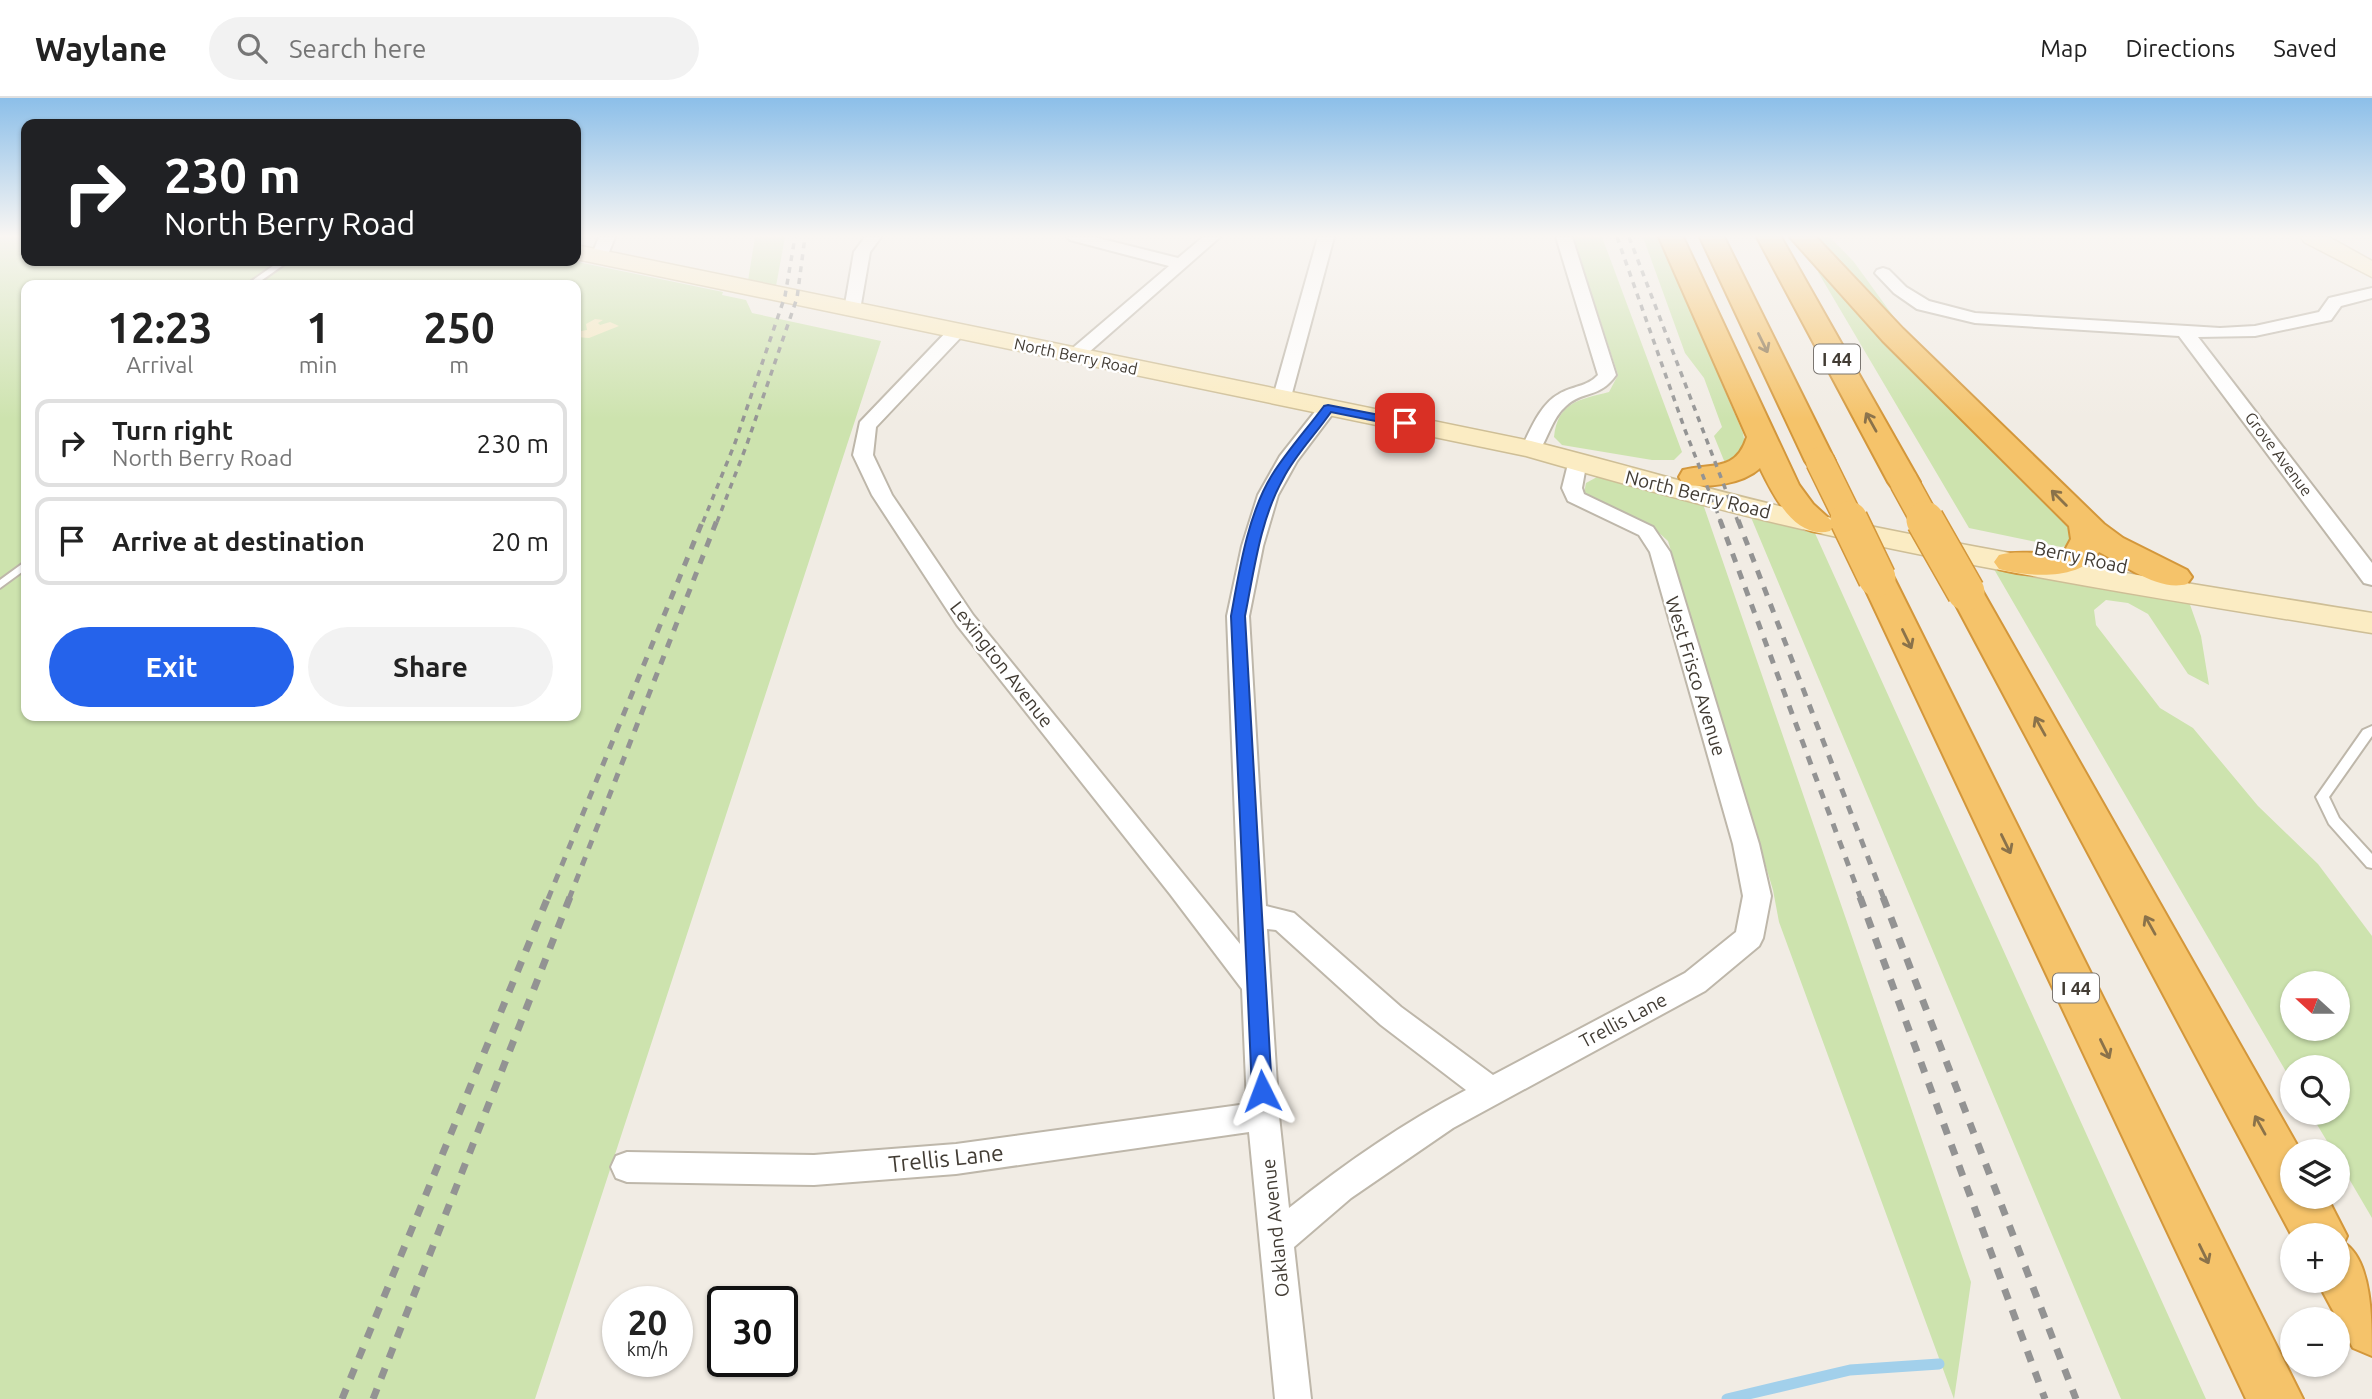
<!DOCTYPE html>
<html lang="en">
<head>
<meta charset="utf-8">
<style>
	:root { --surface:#fff; --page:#f2f2f2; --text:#222; --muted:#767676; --line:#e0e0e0; --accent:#2563eb }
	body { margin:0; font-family:Ubuntu,sans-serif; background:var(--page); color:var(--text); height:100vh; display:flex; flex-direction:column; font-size:26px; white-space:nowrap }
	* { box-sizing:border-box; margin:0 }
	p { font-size:23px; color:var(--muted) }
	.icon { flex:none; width:38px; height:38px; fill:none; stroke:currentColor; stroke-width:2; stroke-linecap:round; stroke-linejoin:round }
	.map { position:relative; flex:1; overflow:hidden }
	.drawer { position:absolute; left:21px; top:182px; width:560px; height:441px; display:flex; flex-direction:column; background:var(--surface); border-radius:14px; box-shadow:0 2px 5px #0004 }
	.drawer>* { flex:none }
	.banner { position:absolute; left:21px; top:21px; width:560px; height:147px; border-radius:14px; box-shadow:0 2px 5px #0004; background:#202124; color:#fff; overflow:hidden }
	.needle { width:46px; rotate:291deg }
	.buttons { position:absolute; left:2280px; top:873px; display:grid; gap:14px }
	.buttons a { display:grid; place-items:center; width:70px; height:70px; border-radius:50%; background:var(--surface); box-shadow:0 2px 5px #0004; font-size:35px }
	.speed { position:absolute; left:602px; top:1188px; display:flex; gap:14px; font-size:35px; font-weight:700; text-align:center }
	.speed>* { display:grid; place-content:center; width:91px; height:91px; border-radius:50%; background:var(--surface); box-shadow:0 2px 5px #0004; line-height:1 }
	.speed small { font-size:18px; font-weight:400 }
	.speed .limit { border:4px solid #111; border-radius:10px; background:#fff; color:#111 }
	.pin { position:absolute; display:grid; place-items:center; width:60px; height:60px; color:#fff; margin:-30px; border-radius:14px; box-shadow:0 4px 10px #0006 }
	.me { position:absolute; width:77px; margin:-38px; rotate:357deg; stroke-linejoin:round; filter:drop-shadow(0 0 5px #0008) }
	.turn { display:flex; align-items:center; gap:24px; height:147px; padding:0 28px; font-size:32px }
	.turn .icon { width:91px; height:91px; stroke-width:2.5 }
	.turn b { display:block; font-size:49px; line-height:60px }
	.eta { display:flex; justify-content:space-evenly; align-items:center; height:119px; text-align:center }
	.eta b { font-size:42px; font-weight:600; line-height:49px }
	.button { display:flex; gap:14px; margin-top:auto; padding:14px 28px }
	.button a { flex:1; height:80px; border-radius:42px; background:var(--accent); color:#fff; font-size:28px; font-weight:600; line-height:80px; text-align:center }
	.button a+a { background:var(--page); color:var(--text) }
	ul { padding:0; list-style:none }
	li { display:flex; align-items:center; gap:21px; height:88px; margin:0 14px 10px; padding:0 14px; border:4px solid var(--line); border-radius:14px }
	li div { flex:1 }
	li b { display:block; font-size:26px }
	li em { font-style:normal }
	header { display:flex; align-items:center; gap:42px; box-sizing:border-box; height:98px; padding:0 35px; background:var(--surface); border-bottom:2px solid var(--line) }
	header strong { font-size:33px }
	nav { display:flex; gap:38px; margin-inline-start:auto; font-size:24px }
	.search { width:490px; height:63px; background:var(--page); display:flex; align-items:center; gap:18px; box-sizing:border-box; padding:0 24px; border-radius:38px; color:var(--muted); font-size:26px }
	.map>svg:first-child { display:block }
	.green { fill:#cde3ae; fill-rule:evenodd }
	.sand { fill:#f4e8c0 }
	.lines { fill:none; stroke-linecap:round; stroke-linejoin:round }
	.stream { stroke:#a2d0eb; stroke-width:11 }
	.service-casing { stroke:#beb7aa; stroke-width:4 }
	.minor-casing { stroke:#beb7aa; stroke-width:4 }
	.secondary-casing { stroke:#cebe96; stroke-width:3 }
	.motorway-casing { stroke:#d3973b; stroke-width:4 }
	.service { fill:#fff; fill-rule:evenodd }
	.minor { fill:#fff; fill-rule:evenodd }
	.secondary { fill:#fbecc3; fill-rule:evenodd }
	.motorway { fill:#f5c36a; fill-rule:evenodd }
	.rail-far2 { stroke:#939393; stroke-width:3.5; stroke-dasharray:6 6; stroke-linecap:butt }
	.rail-far1 { stroke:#939393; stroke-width:5; stroke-dasharray:9 9; stroke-linecap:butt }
	.rail { stroke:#939393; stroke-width:7; stroke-dasharray:11 11; stroke-linecap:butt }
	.motorway-bridge-far1-casing { stroke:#d3973b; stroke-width:31; stroke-linecap:butt }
	.motorway-bridge-casing { stroke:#d3973b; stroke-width:40; stroke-linecap:butt }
	.motorway-bridge-far1 { stroke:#f5c36a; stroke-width:28 }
	.motorway-bridge { stroke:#f5c36a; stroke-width:37 }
	.oneway { stroke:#8a724a }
	.route { fill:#2563eb; stroke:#184099; stroke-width:2 }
	.labels { text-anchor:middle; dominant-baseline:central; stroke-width:5; stroke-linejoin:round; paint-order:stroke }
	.far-street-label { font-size:16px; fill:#423c34; stroke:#fff }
	.shield { fill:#fff; stroke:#7b7671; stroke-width:2 }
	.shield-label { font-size:18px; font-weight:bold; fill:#423c34 }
	.street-label { font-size:19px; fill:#423c34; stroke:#fff }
	.near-street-label { font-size:23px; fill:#423c34; stroke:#fff }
</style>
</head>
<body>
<header>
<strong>Waylane</strong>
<div class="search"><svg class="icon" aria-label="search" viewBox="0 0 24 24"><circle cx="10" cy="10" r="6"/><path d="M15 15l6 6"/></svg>Search here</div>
<nav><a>Map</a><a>Directions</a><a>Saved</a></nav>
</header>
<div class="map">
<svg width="2372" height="1301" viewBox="0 0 2372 1301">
	<rect width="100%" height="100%" fill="#f1ece4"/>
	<path class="green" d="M 0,139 L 26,139 L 26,163 L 573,163 L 723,194 L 722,197 L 746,202 L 752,215 L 881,243 L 535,1301 L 0,1301 ZM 26,187 L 576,187 L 576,618 L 26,618 Z
		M 755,139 L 785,139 L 776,188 L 748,183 Z
		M 1573,139 L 1602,139 L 1682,354 L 1674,362 L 1652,362 L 1562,347 L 1554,339 C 1558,304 1578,302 1609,294 L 1618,277 Z
		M 1643,139 L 1659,139 L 1743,335 L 1745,346 L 1737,360 L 1725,365 L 1714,338 L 1722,329 L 1704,280 L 1685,255 Z
		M 1814,139 L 1830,139 L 1854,164 L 1896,222 L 1891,223 Z
		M 1818,174 L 1825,175 L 2069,422 L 2073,447 L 2061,449 L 1969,430 Z
		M 1597,379 L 1702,403 L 1971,1184 L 1954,1301 L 1779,824 L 1773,792 L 1668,443 C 1641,416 1613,415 1584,395 L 1586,385 Z
		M 1750,417 L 1814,433 L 2206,1301 L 2121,1301 Z
		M 1991,466 L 2187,498 L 2201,538 L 2209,587 L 2188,576 L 2148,516 L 2128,505 L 2106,502 L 2094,512 L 2096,527 L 2160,610 L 2193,630 L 2258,708 L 2318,766 L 2372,838 L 2372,1120 L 2338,1062 L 2338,1054 L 2333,1053 L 2310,1015 L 2338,1015 L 2338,970 L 2292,970 L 2292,984 ZM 2292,886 L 2338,886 L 2338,931 L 2292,931 Z"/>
	<path class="sand" d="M 595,221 L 603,222 L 598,225 L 600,227 L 610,224 L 619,228 L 589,240 L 576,239 L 576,234 L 587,232 L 586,226 Z"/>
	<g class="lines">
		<path class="stream" d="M 1727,1301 L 1850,1272 L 1939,1266"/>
		<defs>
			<path id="service" d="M 280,163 L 289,163 L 255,187 L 246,187 Z
				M 26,463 L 26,471 L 0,490 L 0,482 Z
				M 2372,628 L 2372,638 L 2329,699 L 2339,720 L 2372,756 L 2372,770 L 2367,769 L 2329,726 L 2316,699 L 2363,632 Z"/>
			<path id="minor" d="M 599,139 L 615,139 L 607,159 L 599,164 L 591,159 Z
				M 865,139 L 881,139 L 870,154 L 860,212 L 852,217 L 844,212 L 854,154 Z
				M 1067,139 L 1094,139 L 1178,160 L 1203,139 L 1220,139 L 1080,262 L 1068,262 L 1065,258 L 1068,254 L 1169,168 L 1070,142 Z
				M 1318,139 L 1334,139 L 1291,299 L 1282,304 L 1273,299 Z
				M 1556,139 L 1572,139 L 1616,277 C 1599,301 1583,292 1566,308 C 1552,320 1548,340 1538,355 L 1531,357 L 1521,351 C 1530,333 1540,306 1559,296 C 1572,288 1587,289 1598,277 Z
				M 1883,170 L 1889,172 L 1906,189 L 1929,203 L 1975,215 L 2220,230 L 2255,228 L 2319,214 L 2329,200 L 2372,190 L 2372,200 L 2341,208 L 2331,222 L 2255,238 L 2198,239 L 2372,465 L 2372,487 L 2364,485 L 2179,238 L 1975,225 L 1917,211 L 1894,195 L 1875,175 L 1877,172 Z
				M 957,228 L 963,229 L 966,233 L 963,237 L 876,329 L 873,357 L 892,397 L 973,517 L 1240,846 L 1227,518 L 1242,448 L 1258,397 L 1280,358 L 1321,306 L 1335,306 L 1337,310 L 1297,363 L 1278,397 L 1263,448 L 1249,518 L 1266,808 L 1294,815 L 1401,909 L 1493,977 L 1685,875 L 1736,834 L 1743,798 L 1733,746 L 1650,454 L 1639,437 L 1568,403 L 1562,390 L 1570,358 L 1577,356 L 1587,362 L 1582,390 L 1584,396 L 1653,429 L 1670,454 L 1759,746 L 1771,798 L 1763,840 L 1759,848 L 1705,893 L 1453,1030 L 1351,1100 L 1294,1149 L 1311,1301 L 1275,1301 L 1249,1034 L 956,1076 L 814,1087 L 627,1084 L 616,1080 L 611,1069 L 616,1058 L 627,1054 L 814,1057 L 956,1046 L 1247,1006 L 1242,891 L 1170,796 L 957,527 L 872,397 L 853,357 L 860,324 L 951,229 ZM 1267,831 L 1276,832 L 1381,927 L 1466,992 C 1403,1025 1344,1066 1289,1110 L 1279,1018 Z"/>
			<path id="secondary" d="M 2301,139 L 2329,139 L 2372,163 L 2372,179 L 2304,144 Z
				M 576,147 L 1531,343 C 1627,367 1722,396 1818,417 C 2001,457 2187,485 2372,515 L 2372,535 C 2187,505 2002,476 1819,435 C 1720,413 1623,386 1526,358 L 576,161 Z"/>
			<path id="motorway" d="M 1659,139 L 1683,139 L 1799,387 L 1813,406 L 1835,426 L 1830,433 C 1795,442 1773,397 1760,370 C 1743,386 1706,391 1683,386 L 1679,379 L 1683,372 C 1712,365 1736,374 1747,339 Z
				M 1700,139 L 1724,139 L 1835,363 L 1831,369 L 1820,372 L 1809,369 L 1805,363 Z
				M 1757,139 L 1781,139 L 1920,384 L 1915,391 L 1904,393 L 1893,391 L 1888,384 Z
				M 1790,139 L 1816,139 L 1903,231 L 2104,426 L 2123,440 L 2187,472 L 2192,479 L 2187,486 C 2159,494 2124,467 2099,454 C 2080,483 2029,479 1999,471 L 1994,464 L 1999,457 C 2021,451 2044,459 2065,452 L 2071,441 L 2069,428 L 1883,243 Z
				M 1877,469 L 1889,472 L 1894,480 L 2303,1301 L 2246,1301 L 1860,480 L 1865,472 Z
				M 1966,483 L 1978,486 L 1983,494 L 2301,1054 L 2292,1054 L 2292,1099 L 2327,1099 L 2347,1138 L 2344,1145 C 2372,1162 2372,1223 2372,1258 L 2353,1250 L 2317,1183 L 2338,1183 L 2338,1138 L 2292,1138 L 1949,494 L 1954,486 Z"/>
		</defs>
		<use href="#service" class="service-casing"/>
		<use href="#minor" class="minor-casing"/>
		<use href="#secondary" class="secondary-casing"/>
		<use href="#motorway" class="motorway-casing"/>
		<use href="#service" class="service"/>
		<use href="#minor" class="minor"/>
		<use href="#secondary" class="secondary"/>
		<use href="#motorway" class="motorway"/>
		<path class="rail-far2" d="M 1617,139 L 1685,332 L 1721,424
			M 1629,139 L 1738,424
			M 703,424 L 735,345 L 785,198 L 795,139
			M 717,424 L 747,346 L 797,200 L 805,139"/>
		<path class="rail-far1" d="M 1720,422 L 1861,801
			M 1738,422 L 1884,801
			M 548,801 L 703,422
			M 569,801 L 717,422"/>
		<path class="rail" d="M 1860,799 L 2045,1301
			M 1883,799 L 2076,1301
			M 342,1301 L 548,799
			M 373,1301 L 570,799"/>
		<defs>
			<path id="motorway-bridge-far1" d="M 1820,363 L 1850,424
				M 1904,384 L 1926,424"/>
			<path id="motorway-bridge" d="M 1849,422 L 1877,480
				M 1925,422 L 1966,494"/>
		</defs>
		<use href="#motorway-bridge-far1" class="motorway-bridge-far1-casing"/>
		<use href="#motorway-bridge" class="motorway-bridge-casing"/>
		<use href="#motorway-bridge-far1" class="motorway-bridge-far1"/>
		<use href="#motorway-bridge" class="motorway-bridge"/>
	</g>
	<defs><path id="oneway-shaft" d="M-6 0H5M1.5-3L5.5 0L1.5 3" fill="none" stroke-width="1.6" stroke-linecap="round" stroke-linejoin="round" transform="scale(1.75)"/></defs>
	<g class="oneway">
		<use href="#oneway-shaft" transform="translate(1763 245) rotate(64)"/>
		<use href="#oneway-shaft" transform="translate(1871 324) rotate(-119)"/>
		<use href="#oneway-shaft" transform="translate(2059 400) rotate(-135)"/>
		<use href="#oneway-shaft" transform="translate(1907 541) rotate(64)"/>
		<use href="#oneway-shaft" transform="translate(2040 628) rotate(-119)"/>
		<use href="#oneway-shaft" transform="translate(2006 746) rotate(64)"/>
		<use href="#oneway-shaft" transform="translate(2150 827) rotate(-119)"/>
		<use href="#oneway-shaft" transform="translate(2105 951) rotate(64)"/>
		<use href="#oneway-shaft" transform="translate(2260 1027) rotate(-119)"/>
		<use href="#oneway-shaft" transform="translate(2204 1156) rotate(64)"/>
	</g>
	<linearGradient id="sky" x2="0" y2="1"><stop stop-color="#8cbfe9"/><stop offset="0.43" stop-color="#f9f6f3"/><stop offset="1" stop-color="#f9f6f3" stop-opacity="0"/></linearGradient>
	<rect width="2372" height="321" fill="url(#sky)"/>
	<path class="route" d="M 1328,307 L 1405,322 L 1411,325 L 1405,329 L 1331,314 C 1316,336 1295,357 1283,381 C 1260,422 1254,473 1245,518 L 1272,993 L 1269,999 L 1262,1002 L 1255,999 L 1252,993 L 1231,518 C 1239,474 1248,415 1272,377 C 1287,353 1307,331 1324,308 Z"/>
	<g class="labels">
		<g class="far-street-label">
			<text transform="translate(1076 258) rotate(12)">North Berry Road</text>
			<text transform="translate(2279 356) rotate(53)">Grove Avenue</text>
		</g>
		<g class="shield">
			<rect x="1814" y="246.5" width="46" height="29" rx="5"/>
			<rect x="2053" y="875.5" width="46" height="29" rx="5"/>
		</g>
		<g class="shield-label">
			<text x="1837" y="261">I 44</text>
			<text x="2076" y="890">I 44</text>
		</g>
		<g class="street-label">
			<text transform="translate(1698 396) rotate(14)">North Berry Road</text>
			<text transform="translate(2081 459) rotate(12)">Berry Road</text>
			<text transform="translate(1002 566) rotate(52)">Lexington Avenue</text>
			<text transform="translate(1696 578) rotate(73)">West Frisco Avenue</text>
			<text transform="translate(1623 922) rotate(-28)">Trellis Lane</text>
			<text transform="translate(1275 1130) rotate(-96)">Oakland Avenue</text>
		</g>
		<g class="near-street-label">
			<text transform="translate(946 1060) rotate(-6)">Trellis Lane</text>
		</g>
	</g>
</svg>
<div class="buttons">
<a><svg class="needle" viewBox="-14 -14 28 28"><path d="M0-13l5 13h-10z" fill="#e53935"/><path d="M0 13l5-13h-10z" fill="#767676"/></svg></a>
<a><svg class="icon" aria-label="search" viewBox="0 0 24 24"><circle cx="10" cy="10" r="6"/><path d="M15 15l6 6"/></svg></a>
<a><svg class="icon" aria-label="layers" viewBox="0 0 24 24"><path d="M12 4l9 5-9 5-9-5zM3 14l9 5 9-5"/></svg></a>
<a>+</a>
<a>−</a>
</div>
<div class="speed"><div>20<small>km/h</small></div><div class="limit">30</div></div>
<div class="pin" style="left:1405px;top:325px;background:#d93025"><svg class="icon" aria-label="arrive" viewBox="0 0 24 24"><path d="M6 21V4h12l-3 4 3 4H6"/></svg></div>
<svg class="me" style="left:1262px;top:993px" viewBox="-20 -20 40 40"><path d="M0-17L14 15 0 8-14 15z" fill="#2563eb" stroke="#fff" stroke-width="4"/></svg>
<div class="banner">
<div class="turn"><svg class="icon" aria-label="right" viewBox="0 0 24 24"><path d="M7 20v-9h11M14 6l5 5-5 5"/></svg><div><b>230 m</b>North Berry Road</div></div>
</div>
<section class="drawer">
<div class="eta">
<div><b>12:23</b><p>Arrival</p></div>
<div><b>1</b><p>min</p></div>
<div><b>250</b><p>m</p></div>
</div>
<ul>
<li><svg class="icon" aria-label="right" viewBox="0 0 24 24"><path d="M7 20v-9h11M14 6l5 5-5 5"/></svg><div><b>Turn right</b><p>North Berry Road</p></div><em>230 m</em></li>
<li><svg class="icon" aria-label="arrive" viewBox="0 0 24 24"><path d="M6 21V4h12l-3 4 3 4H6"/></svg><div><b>Arrive at destination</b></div><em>20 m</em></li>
</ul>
<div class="button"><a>Exit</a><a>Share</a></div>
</section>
</div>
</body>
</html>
